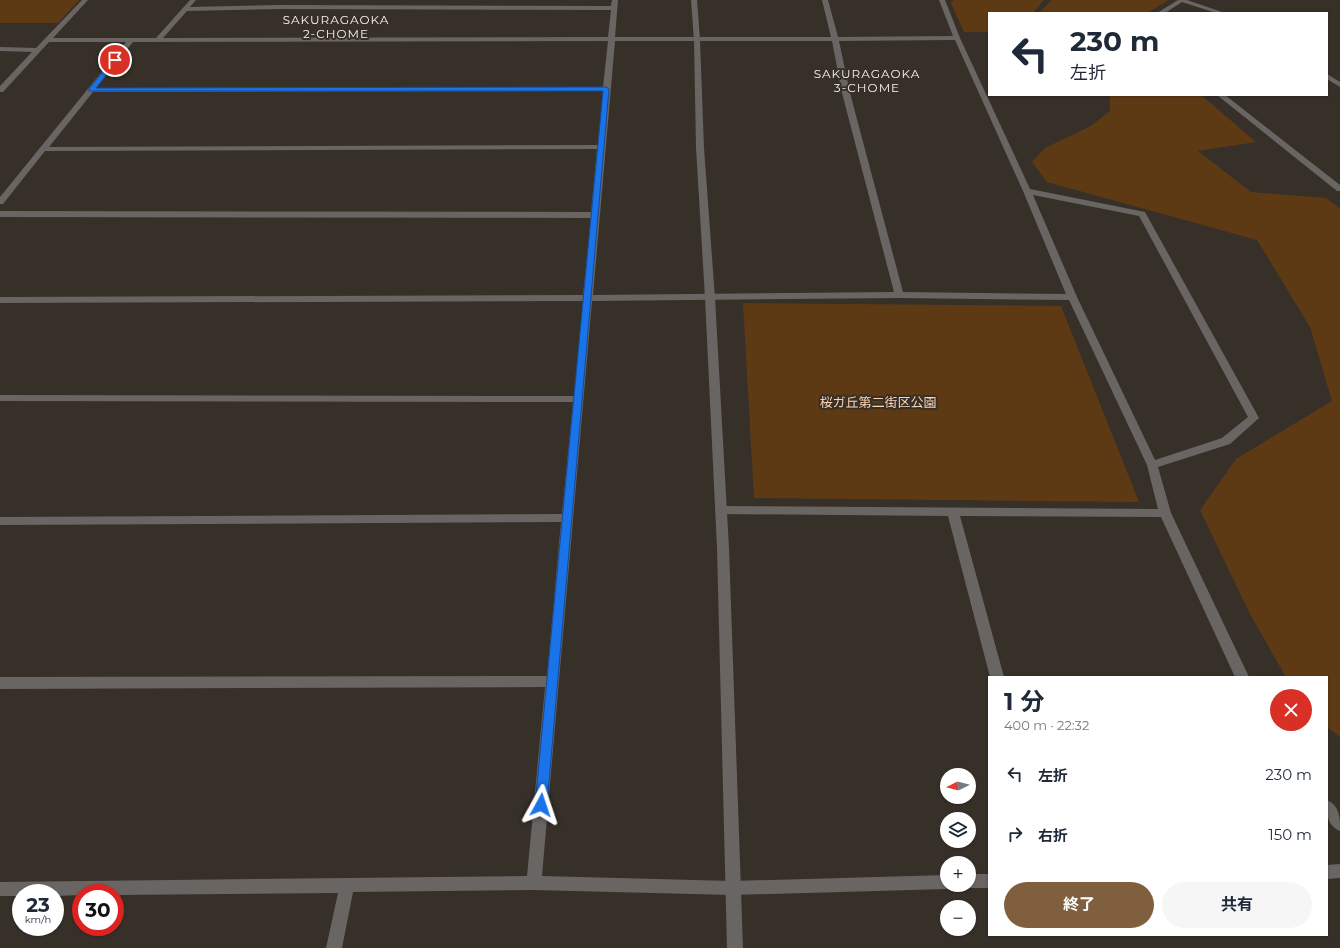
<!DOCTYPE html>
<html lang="ja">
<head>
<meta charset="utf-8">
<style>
	:root { --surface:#fff; --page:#f6f6f7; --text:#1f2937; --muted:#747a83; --accent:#805f3f }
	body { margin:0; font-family:Montserrat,"Noto Sans JP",sans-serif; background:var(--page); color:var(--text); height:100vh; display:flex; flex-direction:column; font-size:15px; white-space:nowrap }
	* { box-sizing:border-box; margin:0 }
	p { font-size:13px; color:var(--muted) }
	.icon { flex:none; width:22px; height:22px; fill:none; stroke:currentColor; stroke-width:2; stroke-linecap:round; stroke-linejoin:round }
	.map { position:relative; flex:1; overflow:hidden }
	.drawer { position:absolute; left:988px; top:676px; width:340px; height:260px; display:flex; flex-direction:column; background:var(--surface); border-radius:0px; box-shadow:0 1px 3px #0004 }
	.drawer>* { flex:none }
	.hud { position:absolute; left:988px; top:12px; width:340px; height:84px; border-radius:0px; box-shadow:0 1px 3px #0004; background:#fff; color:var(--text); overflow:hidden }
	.needle { width:26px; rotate:264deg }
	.controls { position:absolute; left:940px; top:768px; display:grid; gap:8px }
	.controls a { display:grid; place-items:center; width:36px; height:36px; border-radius:50%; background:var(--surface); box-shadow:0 1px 3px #0004; font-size:20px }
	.speed { position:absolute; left:12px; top:884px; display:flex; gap:8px; font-size:20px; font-weight:700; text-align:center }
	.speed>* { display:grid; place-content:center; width:52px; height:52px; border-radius:50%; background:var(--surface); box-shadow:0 1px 3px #0004; line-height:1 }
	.speed small { font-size:10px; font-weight:400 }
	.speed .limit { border:6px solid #d22; background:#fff; color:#111 }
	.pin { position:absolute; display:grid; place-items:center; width:34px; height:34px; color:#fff; margin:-17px; border:2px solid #fff; border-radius:50%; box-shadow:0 1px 4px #0007 }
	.me { position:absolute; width:44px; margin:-22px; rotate:5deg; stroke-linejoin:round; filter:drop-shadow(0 0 3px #0008) }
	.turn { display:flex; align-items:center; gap:14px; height:84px; padding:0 16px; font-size:18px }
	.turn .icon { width:52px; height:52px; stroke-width:2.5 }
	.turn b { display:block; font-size:28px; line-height:34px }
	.round { display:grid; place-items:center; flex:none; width:42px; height:42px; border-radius:21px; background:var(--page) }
	.head { display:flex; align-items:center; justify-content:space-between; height:68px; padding:0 16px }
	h1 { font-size:24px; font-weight:700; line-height:30px }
	.cta { display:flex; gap:8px; margin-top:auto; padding:8px 16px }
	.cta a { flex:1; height:46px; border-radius:24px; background:var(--accent); color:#fff; font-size:16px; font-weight:700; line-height:46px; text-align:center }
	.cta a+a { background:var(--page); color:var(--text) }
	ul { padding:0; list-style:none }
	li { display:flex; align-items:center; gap:12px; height:60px; padding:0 16px }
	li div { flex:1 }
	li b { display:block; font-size:15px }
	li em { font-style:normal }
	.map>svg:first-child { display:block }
	.green { fill:#5e3a14 }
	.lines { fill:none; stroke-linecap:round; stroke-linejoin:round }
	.minor { fill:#696562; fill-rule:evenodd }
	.tertiary { fill:#696562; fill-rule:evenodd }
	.route { fill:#1a73e8; stroke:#114b97 }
	.labels { text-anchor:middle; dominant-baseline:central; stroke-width:4; stroke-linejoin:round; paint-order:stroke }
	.far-neighbourhood-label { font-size:12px; letter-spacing:1px; fill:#f9f3ef; stroke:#373029 }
	.park-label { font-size:13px; fill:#ffd3ad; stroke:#373029 }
</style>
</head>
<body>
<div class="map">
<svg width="1340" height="948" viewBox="0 0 1340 948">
	<rect width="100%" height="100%" fill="#373029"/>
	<path class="green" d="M 0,0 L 79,0 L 58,23 L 0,23 Z
		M 954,0 L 1044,0 L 1033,13 L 989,13 L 989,32 L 964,32 L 951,3 Z
		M 1052,0 L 1169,0 L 1147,13 L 1039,13 Z
		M 1110,95 L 1201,95 L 1256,142 L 1198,151 L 1251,192 L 1326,198 L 1340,209 L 1340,737 L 1327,727 L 1327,677 L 1286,677 L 1251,616 L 1200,510 L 1236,459 L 1332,401 L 1310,327 L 1257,240 L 1047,182 L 1032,162 L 1045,148 L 1091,126 L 1110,111 Z
		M 743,303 L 1061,306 L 1139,502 L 754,498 Z"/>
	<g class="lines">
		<path class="minor" d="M 82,0 L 88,0 L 53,38 L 156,38 L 190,0 L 196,0 L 190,7 L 281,5 L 611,6 L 612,0 L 618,0 L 615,37 L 831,37 L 822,0 L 828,0 L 838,37 L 953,36 L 939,0 L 945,0 L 960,38 L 1030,189 L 1145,212 L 1259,418 L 1230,444 L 1158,467 L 1171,513 L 1249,677 L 1235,677 L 1161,517 L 960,516 L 1004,677 L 990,677 L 948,516 L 721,514 L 717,513 L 715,510 L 717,507 L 721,506 L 1158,509 L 1147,465 L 1069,300 L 899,298 L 592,301 L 542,876 L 732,881 L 947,875 L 947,885 L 953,885 L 952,887 L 947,889 L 732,895 L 534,890 L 353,892 L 342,948 L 326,948 L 338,893 L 115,895 L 115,893 L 81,893 L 81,895 L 55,896 L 55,893 L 21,893 L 21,896 L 0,896 L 0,882 L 527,876 L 545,687 L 0,689 L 0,677 L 547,676 L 561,522 L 0,525 L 0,517 L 562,514 L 573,402 L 0,401 L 0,395 L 574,396 L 583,301 L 0,303 L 0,297 L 583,295 L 591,218 L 0,217 L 0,211 L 591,212 L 597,149 L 45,151 L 3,204 L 0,204 L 0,197 L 126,42 L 49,42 L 3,92 L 0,92 L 0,86 L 32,52 L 0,51 L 0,47 L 36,48 ZM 281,9 L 611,10 L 608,37 L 163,38 L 187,11 ZM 955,40 L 1023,191 L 1066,294 L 903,292 L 850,93 L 839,41 ZM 608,41 L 603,87 L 96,88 L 133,42 ZM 615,41 L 832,41 L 842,93 L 894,292 L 593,295 ZM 603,91 L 598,145 L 49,147 L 93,92 ZM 1033,195 L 1139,216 L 1248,417 L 1222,438 L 1155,460 L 1077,297 Z
			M 1178,0 L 1187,0 L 1225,13 L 1216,13 L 1182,2 L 1165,13 L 1157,13 Z
			M 1327,74 L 1340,82 L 1340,87 L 1327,79 Z
			M 1217,95 L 1225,95 L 1340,185 L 1340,191 L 1337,191 Z
			M 1327,800 C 1340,806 1340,818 1340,831 C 1326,825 1327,813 1327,800 Z
			M 1340,864 L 1340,878 L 1327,879 L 1327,865 Z
			M 969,874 L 989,874 L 989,888 L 969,888 L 964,886 L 963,885 L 969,885 Z"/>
		<path class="tertiary" d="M 691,0 L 697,0 L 700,40 L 704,148 L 715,298 L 729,548 L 743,948 L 727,948 L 717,548 L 705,298 L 696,148 L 694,40 Z"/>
	</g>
	<path class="route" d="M 113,59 L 118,60 L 96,88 L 606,87 L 609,89 L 547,805 L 545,809 L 541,810 L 537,809 L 535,805 L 603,91 L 89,91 L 89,89 Z"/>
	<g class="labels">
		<g class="far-neighbourhood-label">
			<text x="336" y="19">SAKURAGAOKA<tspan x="336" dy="14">2-CHOME</tspan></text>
			<text x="867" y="73">SAKURAGAOKA<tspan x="867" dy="14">3-CHOME</tspan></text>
		</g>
		<g class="park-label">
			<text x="878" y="402">桜ガ丘第二街区公園</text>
		</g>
	</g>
</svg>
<div class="controls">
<a><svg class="needle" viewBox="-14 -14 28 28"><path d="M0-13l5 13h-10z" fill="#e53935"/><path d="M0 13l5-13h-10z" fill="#747a83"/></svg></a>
<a><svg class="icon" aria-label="layers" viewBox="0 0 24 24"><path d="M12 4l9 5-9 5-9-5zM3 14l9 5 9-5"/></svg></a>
<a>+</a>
<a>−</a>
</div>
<div class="speed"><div>23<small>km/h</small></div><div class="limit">30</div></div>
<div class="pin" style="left:115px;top:60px;background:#d93025"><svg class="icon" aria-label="arrive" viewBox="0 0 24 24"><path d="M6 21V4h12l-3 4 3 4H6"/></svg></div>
<svg class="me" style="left:541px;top:805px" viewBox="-20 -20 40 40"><path d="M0-17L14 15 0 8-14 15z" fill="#1a73e8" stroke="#fff" stroke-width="4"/></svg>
<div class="hud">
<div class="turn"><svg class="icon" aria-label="left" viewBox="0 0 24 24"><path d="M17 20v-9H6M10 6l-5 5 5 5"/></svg><div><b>230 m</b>左折</div></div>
</div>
<section class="drawer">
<div class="head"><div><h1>1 分</h1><p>400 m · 22:32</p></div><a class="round" style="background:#d93025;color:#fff"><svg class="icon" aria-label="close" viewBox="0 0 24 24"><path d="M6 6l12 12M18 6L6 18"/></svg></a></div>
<ul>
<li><svg class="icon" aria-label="left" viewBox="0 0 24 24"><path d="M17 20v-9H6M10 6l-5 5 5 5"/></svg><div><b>左折</b></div><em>230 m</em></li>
<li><svg class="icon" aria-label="right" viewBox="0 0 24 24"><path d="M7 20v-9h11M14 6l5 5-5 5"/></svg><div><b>右折</b></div><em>150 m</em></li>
</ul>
<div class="cta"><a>終了</a><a>共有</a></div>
</section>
</div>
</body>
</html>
